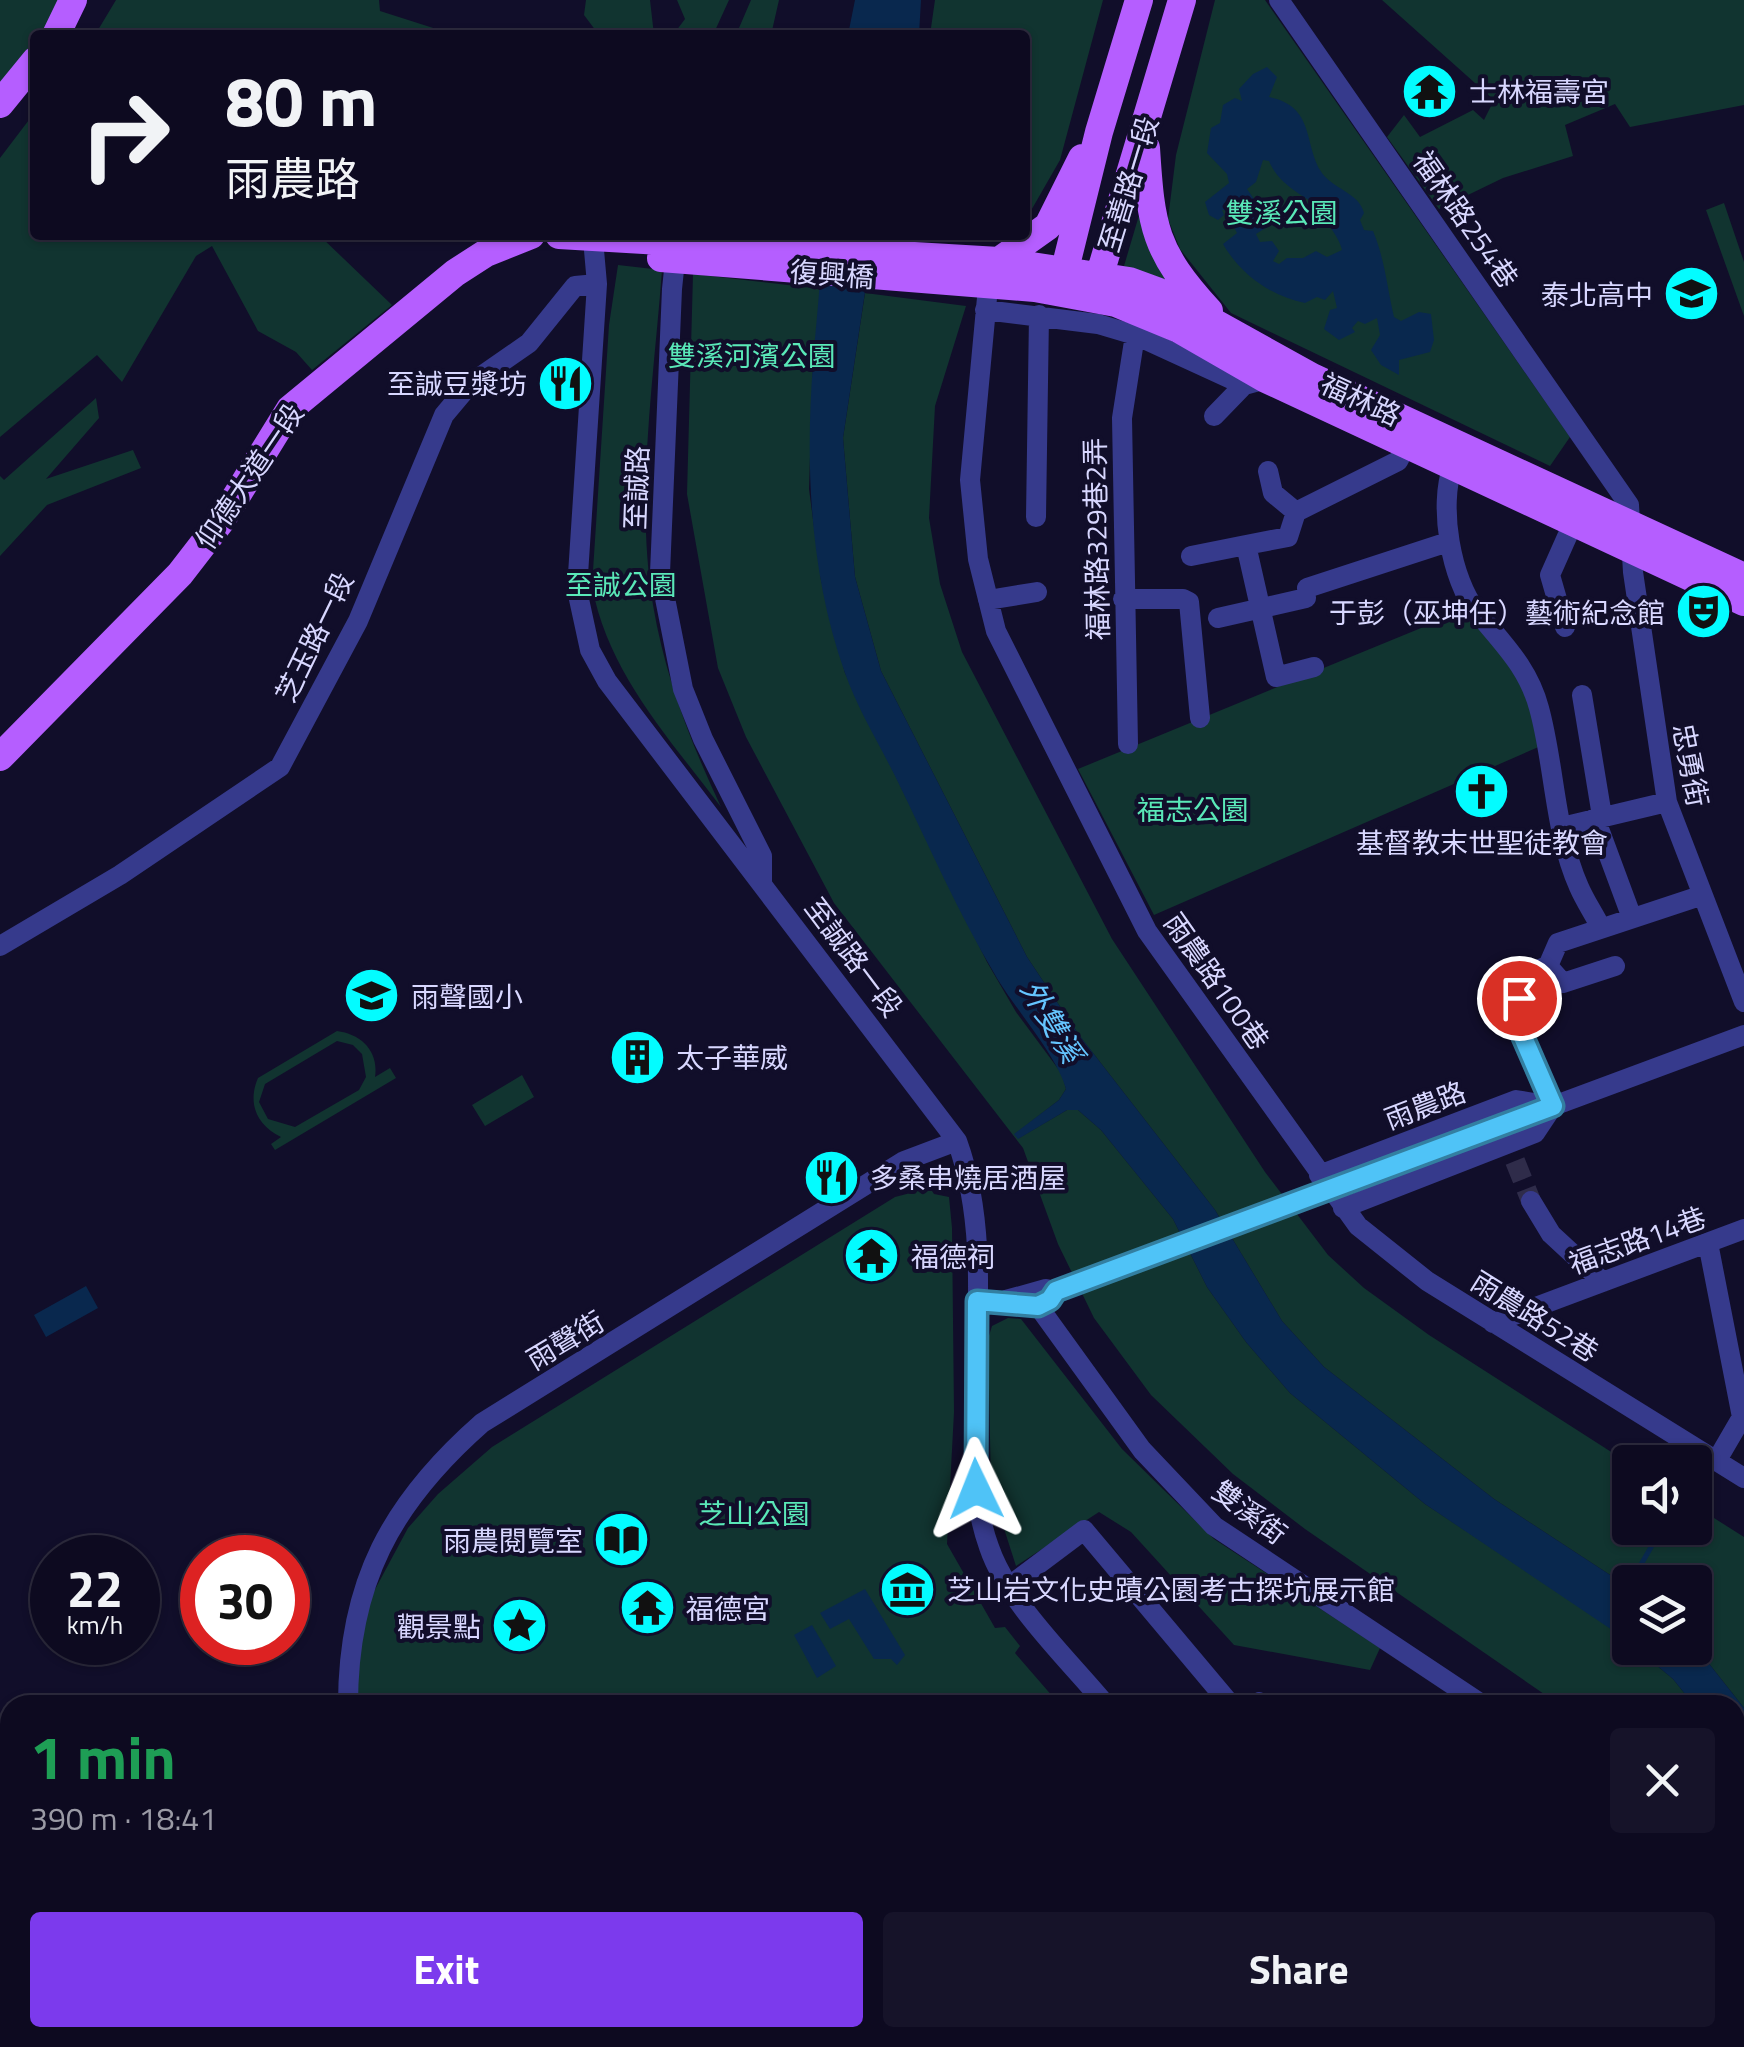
<!DOCTYPE html>
<html lang="en">
<head>
<meta charset="utf-8">
<style>
	:root { --surface:#0d0a20; --page:#161329; --text:#f1f3f6; --muted:#9a9aa5; --line:#2d2b3e; --accent:#7c3aed }
	body { margin:0; font-family:"Titillium Web","Noto Sans TC",sans-serif; background:var(--page); color:var(--text); height:100vh; display:flex; flex-direction:column; font-size:38px; white-space:nowrap }
	* { box-sizing:border-box; margin:0 }
	p { font-size:32px; color:var(--muted) }
	.icon { flex:none; width:55px; height:55px; fill:none; stroke:currentColor; stroke-width:2; stroke-linecap:round; stroke-linejoin:round }
	.map { position:relative; flex:1; overflow:hidden }
	.sheet { position:absolute; left:0px; top:1695px; width:1745px; height:352px; display:flex; flex-direction:column; background:var(--surface); border-radius:30px 30px 0 0; box-shadow:0 2px 8px #0004,0 0 0 2px var(--line) }
	.sheet>* { flex:none }
	.banner { position:absolute; left:30px; top:30px; width:1000px; height:210px; border-radius:10px; box-shadow:0 2px 8px #0004,0 0 0 2px var(--line); background:#0d0a20; color:var(--text); overflow:hidden }
	.fabs { position:absolute; left:1612px; top:1445px; display:grid; gap:20px }
	.fabs a { display:grid; place-items:center; width:100px; height:100px; border-radius:10px; background:var(--surface); box-shadow:0 2px 8px #0004,0 0 0 2px var(--line); font-size:50px }
	.speed { position:absolute; left:30px; top:1535px; display:flex; gap:20px; font-size:50px; font-weight:700; text-align:center }
	.speed>* { display:grid; place-content:center; width:130px; height:130px; border-radius:50%; background:var(--surface); box-shadow:0 2px 8px #0004,0 0 0 2px var(--line); line-height:1 }
	.speed small { font-size:25px; font-weight:400 }
	.speed .limit { border:15px solid #d22; background:#fff; color:#111 }
	.pin { position:absolute; display:grid; place-items:center; width:85px; height:85px; color:#fff; margin:-42px; border:5px solid #fff; border-radius:50%; box-shadow:0 2px 10px #0007 }
	.me { position:absolute; width:110px; margin:-55px; rotate:358deg; stroke-linejoin:round; filter:drop-shadow(0 0 8px #0008) }
	.turn { display:flex; align-items:center; gap:35px; height:210px; padding:0 30px; font-size:45px }
	.turn .icon { width:130px; height:130px; stroke-width:2.5 }
	.turn b { display:block; font-size:70px; line-height:85px }
	.round { display:grid; place-items:center; flex:none; width:105px; height:105px; border-radius:10px; background:var(--page) }
	.summary { display:flex; align-items:center; justify-content:space-between; height:170px; padding:0 30px }
	h1 { font-size:60px; font-weight:700; line-height:75px; color:#1e9e55 }
	.button { display:flex; gap:20px; margin-top:auto; padding:20px 30px }
	.button a { flex:1; height:115px; border-radius:10px; background:var(--accent); color:#fff; font-size:40px; font-weight:700; line-height:115px; text-align:center }
	.button a+a { background:var(--page); color:var(--text) }
	.map>svg:first-child { display:block }
	.green { fill:#113430; fill-rule:evenodd }
	.water { fill:#09284e; fill-rule:evenodd }
	.lines { fill:none; stroke-linecap:round; stroke-linejoin:round }
	.stream { stroke:#09284e; stroke-width:5 }
	.minor-tunnel { stroke:#2f2c4a; stroke-width:20; stroke-dasharray:20 10; stroke-linecap:butt }
	.minor { stroke:#363a8c; stroke-width:20 }
	.major { stroke:#b55eff; stroke-width:28 }
	.minor-bridge { stroke:#363a8c; stroke-width:20 }
	.route-casing { stroke:#337fa1; stroke-width:25 }
	.route { stroke:#4fc3f7; stroke-width:18 }
	.labels { text-anchor:middle; dominant-baseline:central; stroke-width:8; stroke-linejoin:round; paint-order:stroke }
	.poi-label { font-size:28px; fill:#d8d7ff; stroke:#110e2a; text-anchor:start }
	.street-label { font-size:28px; fill:#d8d7ff; stroke:#110e2a }
	.park-label { font-size:28px; fill:#5ae8b8; stroke:#110e2a }
	.water-label { font-size:30px; font-style:italic; fill:#65c5ff; stroke:#110e2a }
</style>
</head>
<body>
<div class="map">
<svg width="1744" height="2047" viewBox="0 0 1744 2047">
	<rect width="100%" height="100%" fill="#110e2a"/>
	<path class="green" d="M 0,0 L 68,0 L 51,35 L 35,35 L 35,55 L 0,99 Z
		M 116,0 L 379,0 L 380,11 L 452,34 L 95,35 Z
		M 586,0 L 650,0 L 654,35 L 599,35 L 584,15 Z
		M 677,0 L 729,0 L 713,35 L 673,35 L 685,19 Z
		M 751,0 L 779,0 L 771,35 L 736,35 Z
		M 935,0 L 1103,0 L 1060,160 L 1025,221 L 1025,35 L 930,35 Z
		M 1215,0 L 1265,0 L 1570,437 L 1550,466 L 1231,313 L 1180,249 L 1168,219 L 1176,155 Z
		M 1382,0 L 1744,0 L 1744,105 L 1630,127 L 1615,104 L 1565,125 L 1573,156 L 1503,178 L 1439,209 L 1387,137 L 1404,115 L 1420,137 L 1473,110 L 1484,120 L 1494,100 Z
		M 35,112 L 35,235 L 319,235 L 392,305 L 312,370 L 296,352 L 258,331 L 212,246 L 196,256 L 122,382 L 97,355 L 0,437 L 0,158 Z
		M 1724,203 L 1744,262 L 1744,316 L 1706,210 Z
		M 1140,212 L 1173,286 L 1124,266 Z
		M 618,265 L 662,270 C 654,379 635,496 653,605 C 665,676 690,741 721,807 C 669,738 608,673 592,586 L 609,325 Z
		M 693,274 L 822,289 L 813,363 L 809,489 L 821,580 L 845,673 L 987,962 L 1016,1012 L 1062,1074 L 1066,1089 L 1059,1100 L 1015,1134 L 1019,1138 L 1067,1110 L 1078,1110 L 1101,1130 L 1173,1219 L 1207,1287 L 1246,1342 L 1290,1393 L 1425,1504 L 1616,1630 L 1630,1642 L 1630,1648 L 1636,1648 L 1673,1679 L 1694,1705 L 1560,1705 L 1305,1529 L 1233,1474 L 1151,1395 L 1094,1318 L 1058,1244 L 1023,1148 L 834,903 L 746,737 L 718,668 L 687,494 Z
		M 865,293 L 966,306 L 935,406 L 929,518 L 940,584 L 962,652 L 1112,939 L 1265,1172 L 1328,1255 L 1364,1288 L 1429,1335 L 1630,1464 L 1630,1528 L 1695,1528 L 1695,1506 L 1744,1537 L 1744,1708 L 1695,1646 L 1695,1582 L 1630,1582 L 1630,1588 L 1494,1499 L 1324,1367 L 1282,1321 L 1215,1210 L 1079,1035 L 1027,957 L 881,671 L 855,577 L 843,438 Z
		M 96,398 L 99,418 L 46,479 L 133,450 L 141,468 L 47,505 L 0,556 L 0,476 L 4,480 Z
		M 1482,603 L 1550,742 L 1154,915 L 1078,769 Z
		M 337,1031 C 361,1034 379,1051 375,1077 L 390,1068 L 396,1078 L 275,1150 L 271,1144 L 281,1137 C 257,1125 247,1104 258,1078 ZM 337,1041 L 353,1045 L 362,1054 L 366,1077 L 359,1090 L 295,1127 L 268,1119 L 259,1102 L 265,1084 Z
		M 522,1075 L 534,1097 L 485,1126 L 472,1105 Z
		M 930,1188 L 934,1194 L 949,1197 L 952,1228 L 954,1412 L 947,1544 L 995,1628 L 1005,1627 L 1020,1646 L 1015,1653 L 1060,1705 L 354,1705 L 359,1627 L 372,1595 L 408,1528 L 438,1494 L 492,1447 L 895,1197 Z
		M 1008,1318 L 1021,1319 L 1122,1449 L 1214,1539 L 1380,1648 L 1370,1670 L 1234,1645 L 1131,1532 L 1099,1512 L 1016,1566 L 991,1488 L 988,1339 L 992,1326 Z
		M 1735,1758 L 1744,1776 L 1744,2047 L 1679,2047 L 1677,2038 L 1735,2038 Z
		M 479,2038 L 1104,2038 L 1115,2047 L 483,2047 Z"/>
	<path class="water" d="M 855,0 L 921,0 L 919,35 L 848,35 Z
		M 1267,67 L 1277,77 L 1269,97 C 1314,106 1304,142 1320,170 C 1331,189 1359,192 1364,213 L 1360,220 L 1364,230 L 1373,231 C 1385,260 1387,287 1394,317 L 1401,321 L 1419,312 L 1431,314 L 1434,340 L 1430,352 L 1399,360 L 1399,375 L 1381,365 L 1371,350 L 1380,335 L 1377,318 L 1365,324 L 1358,321 L 1352,328 L 1355,332 L 1339,340 L 1324,329 L 1330,310 L 1337,308 L 1333,291 L 1325,300 L 1317,297 L 1305,303 C 1271,296 1241,275 1223,244 L 1237,233 L 1231,221 L 1236,211 L 1222,210 L 1224,215 L 1218,220 L 1209,215 L 1205,202 L 1229,183 L 1227,174 L 1207,153 L 1211,128 L 1220,123 L 1223,105 L 1235,98 L 1242,101 L 1239,89 L 1253,74 ZM 1263,160 L 1269,161 C 1279,186 1306,197 1326,211 C 1326,227 1339,235 1342,250 L 1327,257 L 1316,251 L 1303,258 L 1287,258 L 1279,264 L 1273,261 L 1279,251 L 1272,241 L 1260,242 L 1256,234 L 1267,227 L 1267,218 L 1247,189 L 1256,182 Z
		M 821,235 L 887,235 L 865,292 L 843,438 L 855,577 L 881,671 L 1027,957 L 1079,1035 L 1215,1210 L 1282,1321 L 1324,1367 L 1494,1499 L 1630,1588 L 1630,1642 L 1425,1504 L 1290,1393 L 1246,1342 L 1207,1287 L 1173,1219 L 1101,1130 L 1078,1110 L 1067,1110 L 1018,1139 L 1014,1134 L 1059,1100 L 1066,1089 C 1057,1055 1013,1007 994,973 C 958,912 929,846 898,782 C 881,747 858,710 845,673 C 810,575 805,467 813,364 C 816,320 822,279 821,235 Z
		M 86,1286 L 98,1308 L 46,1337 L 34,1315 Z
		M 865,1589 L 905,1655 L 897,1665 L 891,1659 L 874,1659 L 849,1619 L 830,1629 L 820,1613 Z
		M 812,1625 L 836,1666 L 817,1678 L 794,1635 Z
		M 1695,1646 L 1744,1708 L 1744,1776 L 1735,1758 L 1735,1705 L 1694,1705 L 1673,1679 L 1636,1648 Z"/>
	<g class="lines">
		<path class="stream" d="M 1631,1582 L 1662,1528
			M 1735,1942 L 1744,1948"/>
		<path class="minor-tunnel" d="M 1515,1161 L 1531,1201"/>
		<path class="minor" d="M 1279,0 L 1629,505 L 1633,572 L 1667,802 L 1744,1002
			M 593,239 L 597,284 L 577,590 L 590,650 L 607,681 L 957,1141 C 987,1223 977,1318 975,1405 C 974,1454 972,1500 989,1547 C 1008,1603 1068,1659 1106,1705
			M 682,260 L 674,270 L 672,289 L 660,573 L 683,689 L 703,739 L 762,856 L 762,881
			M 988,287 L 970,480 L 978,559 L 996,631 L 1147,931 L 1358,1226 L 1427,1281 L 1744,1478
			M 985,310 L 1098,324 L 1135,335 L 1244,385 L 1266,379
			M 1214,416 L 1244,385
			M 1453,466 C 1438,505 1451,580 1477,612 C 1503,644 1528,667 1539,708 C 1555,766 1554,831 1579,887 C 1585,901 1594,914 1601,928
			M 1268,471 L 1273,493 L 1296,512
			M 1036,517 L 1039,315
			M 1191,556 L 1246,545
			M 1307,588 L 1448,542
			M 1123,599 L 1183,599 L 1189,602 L 1200,718
			M 988,600 L 1037,592
			M 1218,618 L 1306,598
			M 1565,627 L 1550,575 L 1574,521
			M 1314,667 L 1276,677 L 1246,545 L 1288,537 L 1296,512 L 1398,461 L 1407,444
			M 1582,695 L 1602,816
			M 1128,744 L 1122,418 L 1135,335
			M 1595,818 L 1632,918
			M 1562,827 L 1667,802
			M 0,946 L 120,875 L 280,767 L 358,621 L 444,415 L 470,384 L 529,343 L 575,286 L 597,284
			M 1548,966 L 1563,983 L 1615,966
			M 1553,1106 L 1516,1021 L 1521,976 L 1548,966 L 1558,943 L 1700,896
			M 1505,1124 L 1744,1035
			M 1319,1175 L 1516,1100 L 1552,1106
			M 1531,1201 L 1551,1234 L 1603,1282
			M 1343,1208 L 1535,1133 L 1553,1106
			M 1708,1243 L 1742,1417 L 1717,1460
			M 1006,1300 L 1046,1289 L 1056,1291 L 1319,1193
			M 1038,1306 L 1142,1450 L 1214,1526 L 1483,1705
			M 1493,1323 L 1744,1229
			M 1008,1587 L 1084,1530 L 1231,1705
			M 348,1705 C 348,1583 391,1503 482,1423 L 904,1161 L 957,1141
			M 1257,1705 L 1259,1702
			M 0,1853 L 10,1875
			M 80,2038 L 84,2047
			M 445,2038 L 448,2047
			M 1150,2038 L 1160,2047
			M 1461,2038 L 1473,2047
			M 1622,2038 L 1624,2047
			M 1207,2047 L 1215,2038
			M 1441,2047 L 1448,2038"/>
		<path class="major" d="M 56,35 L 73,0
			M 0,104 L 35,61
			M 1146,148 C 1151,227 1154,251 1209,311
			M 559,235 L 999,261 L 1129,281 L 1159,292 L 1312,377 L 1744,577
			M 661,258 L 1035,288 L 1116,303 L 1179,329 L 1266,379 L 1744,602
			M 999,261 L 1048,226 L 1082,158
			M 1073,284 L 1065,269 L 1099,132 L 1139,0
			M 1086,286 L 1100,274 L 1182,0
			M 0,757 L 180,574 L 221,521 L 290,409 L 455,273 L 486,253 L 531,235"/>
		<path class="minor-bridge" d="M 1319,1193 L 1505,1124"/>
	</g>
	<g class="lines">
		<defs>
			<path id="route" d="M 976,1489 L 977,1301 L 1038,1306 L 1050,1300 L 1056,1291 L 1553,1106 L 1516,1021 L 1519,998"/>
		</defs>
		<use href="#route" class="route-casing"/>
		<use href="#route" class="route"/>
	</g>
	<defs>
		<symbol id="temple-disc" viewBox="-11 -11 22 22"><circle r="9.5" fill="#03fcff" stroke="#110e2a"/><path d="M0-6L5-2H3V0L6.5 2.5H4V6H1.5V3h-3V6H-4V2.5H-6.5L-3 0V-2H-5Z" fill="#111"/></symbol>
		<symbol id="school-disc" viewBox="-11 -11 22 22"><circle r="9.5" fill="#03fcff" stroke="#110e2a"/><path d="M0-5L7-2L0 1L-7-2ZM-4 1L0 2.5L4 1V4Q0 6-4 4Z" fill="#111"/></symbol>
		<symbol id="restaurant-disc" viewBox="-11 -11 22 22"><circle r="9.5" fill="#03fcff" stroke="#110e2a"/><path d="M-5-6h1v4h1v-4h1v4h1v-4h1v5L-1.5 .5V6h-2V.5L-5-1ZM5-6V6H3V1.5H1.5Q1.5-4 5-6Z" fill="#111"/></symbol>
		<symbol id="theatre-disc" viewBox="-11 -11 22 22"><circle r="9.5" fill="#03fcff" stroke="#110e2a"/><path d="M-5-5.5Q0-4 5-5.5V0Q5 5 0 6Q-5 5-5 0ZM-3.3-2.5H-1v1.5H-3.3ZM1-2.5H3.3v1.5H1ZM-2.8 1Q0 5.5 2.8 1Z" fill="#111"/></symbol>
		<symbol id="church-disc" viewBox="-11 -11 22 22"><circle r="9.5" fill="#03fcff" stroke="#110e2a"/><path d="M-1.2-6h2.4v3.5h3.3v2.4h-3.3V6h-2.4V-.1h-3.3v-2.4h3.3Z" fill="#111"/></symbol>
		<symbol id="building-disc" viewBox="-11 -11 22 22"><circle r="9.5" fill="#03fcff" stroke="#110e2a"/><path d="M-4-6H4V6H1V3H-1V6H-4ZM-2.5-4.3h1.7v1.8h-1.7ZM.8-4.3h1.7v1.8H.8ZM-2.5-1h1.7V.8h-1.7ZM.8-1h1.7V.8H.8Z" fill="#111"/></symbol>
		<symbol id="library-disc" viewBox="-11 -11 22 22"><circle r="9.5" fill="#03fcff" stroke="#110e2a"/><path d="M-6-4Q-3-5.5-.7-3.5V5Q-3 3-6 4ZM6-4Q3-5.5 .7-3.5V5Q3 3 6 4Z" fill="#111"/></symbol>
		<symbol id="museum-disc" viewBox="-11 -11 22 22"><circle r="9.5" fill="#03fcff" stroke="#110e2a"/><path d="M0-6L6-3V-2H-6V-3ZM-5-1h2V3h-2ZM-1-1h2V3h-2ZM3-1h2V3H3ZM-6 4H6V6H-6Z" fill="#111"/></symbol>
		<symbol id="sight-disc" viewBox="-11 -11 22 22"><circle r="9.5" fill="#03fcff" stroke="#110e2a"/><path d="M0-6L1.8-2.2L6-1.7L2.9 1.2L3.7 5.4L0 3.3L-3.7 5.4L-2.9 1.2L-6-1.7L-1.8-2.2Z" fill="#111"/></symbol>
	</defs>
	<g fill-rule="evenodd">
		<use href="#temple-disc" x="1398" y="60" width="63" height="63"/>
		<use href="#school-disc" x="1660" y="262" width="63" height="63"/>
		<use href="#restaurant-disc" x="534" y="352" width="63" height="63"/>
		<use href="#theatre-disc" x="1672" y="580" width="63" height="63"/>
		<use href="#church-disc" x="1450" y="760" width="63" height="63"/>
		<use href="#school-disc" x="340" y="964" width="63" height="63"/>
		<use href="#building-disc" x="606" y="1026" width="63" height="63"/>
		<use href="#restaurant-disc" x="800" y="1146" width="63" height="63"/>
		<use href="#temple-disc" x="840" y="1224" width="63" height="63"/>
		<use href="#library-disc" x="590" y="1508" width="63" height="63"/>
		<use href="#museum-disc" x="876" y="1558" width="63" height="63"/>
		<use href="#temple-disc" x="616" y="1576" width="63" height="63"/>
		<use href="#sight-disc" x="488" y="1594" width="63" height="63"/>
	</g>
	<g class="labels">
		<g class="poi-label">
			<text x="1469" y="91">士林福壽宮</text>
			<text x="1653" y="294" text-anchor="end">泰北高中</text>
			<text x="527" y="383" text-anchor="end">至誠豆漿坊</text>
			<text x="1665" y="612" text-anchor="end">于彭（巫坤任）藝術紀念館</text>
			<text x="1482" y="842" text-anchor="middle">基督教末世聖徒教會</text>
			<text x="411" y="996">雨聲國小</text>
			<text x="676" y="1057">太子華威</text>
			<text x="870" y="1177">多桑串燒居酒屋</text>
			<text x="911" y="1256">福德祠</text>
			<text x="583" y="1540" text-anchor="end">雨農閱覽室</text>
			<text x="947" y="1589">芝山岩文化史蹟公園考古探坑展示館</text>
			<text x="686" y="1608">福德宮</text>
			<text x="481" y="1626" text-anchor="end">觀景點</text>
		</g>
		<g class="street-label">
			<text transform="translate(1128 184) rotate(-73)">至善路一段</text>
			<text transform="translate(1466 219) rotate(55)">福林路254巷</text>
			<text transform="translate(832 274) rotate(4)">復興橋</text>
			<text transform="translate(1361 399) rotate(25)">福林路</text>
			<text transform="translate(249 476) rotate(-56)">仰德大道一段</text>
			<text transform="translate(636 488) rotate(-88)">至誠路</text>
			<text transform="translate(1096 539) rotate(-91)">福林路329巷2弄</text>
			<text transform="translate(314 637) rotate(-64)">芝玉路一段</text>
			<text transform="translate(1691 765) rotate(79)">忠勇街</text>
			<text transform="translate(854 957) rotate(53)">至誠路一段</text>
			<text transform="translate(1217 981) rotate(55)">雨農路100巷</text>
			<text transform="translate(1425 1105) rotate(-21)">雨農路</text>
			<text transform="translate(1637 1240) rotate(-20)">福志路14巷</text>
			<text transform="translate(1535 1316) rotate(32)">雨農路52巷</text>
			<text transform="translate(565 1340) rotate(-31)">雨聲街</text>
			<text transform="translate(1250 1512) rotate(37)">雙溪街</text>
		</g>
		<g class="park-label">
			<text x="1282" y="212">雙溪公園</text>
			<text x="752" y="355">雙溪河濱公園</text>
			<text x="621" y="584">至誠公園</text>
			<text x="1193" y="809">福志公園</text>
			<text x="754" y="1513">芝山公園</text>
		</g>
		<g class="water-label">
			<text transform="translate(1052 1021) rotate(59)">外雙溪</text>
		</g>
	</g>
</svg>
<div class="fabs">
<a><svg class="icon" aria-label="sound" viewBox="0 0 24 24"><path d="M4 9h4l5-4v14l-5-4H4zM17 9q2 3 0 6"/></svg></a>
<a><svg class="icon" aria-label="layers" viewBox="0 0 24 24"><path d="M12 4l9 5-9 5-9-5zM3 14l9 5 9-5"/></svg></a>
</div>
<div class="speed"><div>22<small>km/h</small></div><div class="limit">30</div></div>
<div class="pin" style="left:1519px;top:998px;background:#d93025"><svg class="icon" aria-label="arrive" viewBox="0 0 24 24"><path d="M6 21V4h12l-3 4 3 4H6"/></svg></div>
<svg class="me" style="left:976px;top:1489px" viewBox="-20 -20 40 40"><path d="M0-17L14 15 0 8-14 15z" fill="#4fc3f7" stroke="#fff" stroke-width="4"/></svg>
<div class="banner">
<div class="turn"><svg class="icon" aria-label="right" viewBox="0 0 24 24"><path d="M7 20v-9h11M14 6l5 5-5 5"/></svg><div><b>80 m</b>雨農路</div></div>
</div>
<section class="sheet">
<div class="summary"><div><h1>1 min</h1><p>390 m · 18:41</p></div><a class="round"><svg class="icon" aria-label="close" viewBox="0 0 24 24"><path d="M6 6l12 12M18 6L6 18"/></svg></a></div>
<div class="button"><a>Exit</a><a>Share</a></div>
</section>
</div>
</body>
</html>
